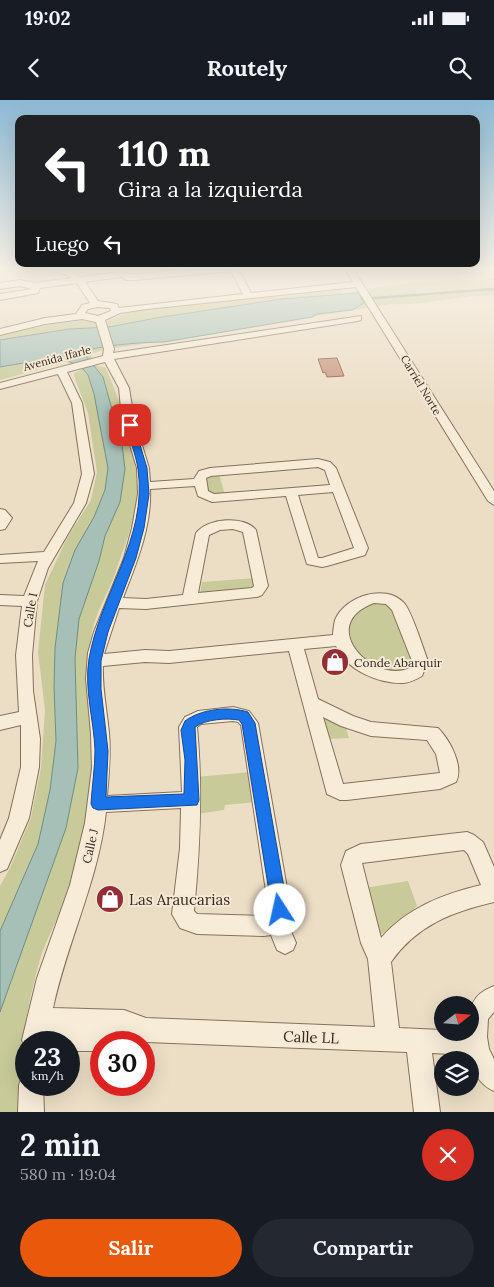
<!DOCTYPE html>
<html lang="es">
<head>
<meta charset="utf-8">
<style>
	:root { --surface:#171b24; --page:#242831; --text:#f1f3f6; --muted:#9ea1a6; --accent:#ea580c }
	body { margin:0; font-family:Lora,serif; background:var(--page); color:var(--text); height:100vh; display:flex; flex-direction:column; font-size:19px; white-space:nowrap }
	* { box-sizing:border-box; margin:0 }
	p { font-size:16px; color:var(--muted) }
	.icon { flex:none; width:28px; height:28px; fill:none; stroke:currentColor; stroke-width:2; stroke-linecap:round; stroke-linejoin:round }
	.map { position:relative; height:1012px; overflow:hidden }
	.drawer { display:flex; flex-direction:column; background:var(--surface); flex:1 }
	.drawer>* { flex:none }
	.top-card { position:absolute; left:15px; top:15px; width:465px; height:152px; border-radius:10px; box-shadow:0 5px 20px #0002; background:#202124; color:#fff; overflow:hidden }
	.needle { width:32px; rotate:73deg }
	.buttons { position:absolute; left:434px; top:896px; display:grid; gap:10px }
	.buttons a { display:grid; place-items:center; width:45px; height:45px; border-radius:50%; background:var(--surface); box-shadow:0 5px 20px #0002; font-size:25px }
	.speed { position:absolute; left:15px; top:931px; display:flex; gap:10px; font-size:25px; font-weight:700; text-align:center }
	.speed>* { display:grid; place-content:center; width:65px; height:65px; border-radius:50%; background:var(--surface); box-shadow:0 5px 20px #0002; line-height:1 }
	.speed small { font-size:12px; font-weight:400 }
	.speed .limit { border:8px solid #d22; background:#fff; color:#111 }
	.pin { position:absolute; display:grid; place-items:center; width:42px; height:42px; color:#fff; margin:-21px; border-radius:10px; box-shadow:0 2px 8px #0006 }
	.me { position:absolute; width:55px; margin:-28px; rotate:350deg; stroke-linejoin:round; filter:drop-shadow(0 0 4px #0008) }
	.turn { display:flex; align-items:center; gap:18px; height:105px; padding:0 20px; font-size:22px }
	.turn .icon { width:65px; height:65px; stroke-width:2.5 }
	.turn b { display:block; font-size:35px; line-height:42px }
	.then { display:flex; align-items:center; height:48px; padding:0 20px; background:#0003; gap:10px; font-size:19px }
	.round { display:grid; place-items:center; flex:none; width:52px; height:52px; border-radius:26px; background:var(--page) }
	.head { display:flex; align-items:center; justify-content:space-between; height:85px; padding:0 20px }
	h1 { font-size:30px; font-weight:700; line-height:38px }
	.button { display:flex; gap:10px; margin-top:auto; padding:10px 20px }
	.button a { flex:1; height:58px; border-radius:30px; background:var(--accent); color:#fff; font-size:20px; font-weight:700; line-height:58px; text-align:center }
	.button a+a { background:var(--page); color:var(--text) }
	.status { display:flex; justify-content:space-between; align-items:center; height:35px; padding:0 25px; background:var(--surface); direction:ltr }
	.status svg { height:14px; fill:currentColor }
	header { display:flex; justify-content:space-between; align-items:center; height:65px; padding:0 20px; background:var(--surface); font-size:22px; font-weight:700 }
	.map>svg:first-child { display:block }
	.green { fill:#c8ca99 }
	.water { fill:#a6c0b7; stroke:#6e8e83 }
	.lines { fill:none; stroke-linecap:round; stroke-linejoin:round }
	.stream { stroke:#6e8e83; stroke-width:2.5 }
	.building { fill:#c9977c; stroke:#855843 }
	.minor-casing { stroke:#86705c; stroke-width:2 }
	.minor { fill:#f7ecd8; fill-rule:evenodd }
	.route { fill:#1a73e8; stroke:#114b97 }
	.labels { text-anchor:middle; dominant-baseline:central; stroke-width:4; stroke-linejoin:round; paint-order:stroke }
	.far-street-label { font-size:11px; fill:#37291f; stroke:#f4e9d4 }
	.street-label { font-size:12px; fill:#37291f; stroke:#f4e9d4 }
	.poi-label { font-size:12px; fill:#37291f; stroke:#f4e9d4; text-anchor:start }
	.near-poi-label { font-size:15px; fill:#37291f; stroke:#f4e9d4; text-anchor:start }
	.near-street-label { font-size:15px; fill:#37291f; stroke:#f4e9d4 }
</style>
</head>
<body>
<div class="status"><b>19:02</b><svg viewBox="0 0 49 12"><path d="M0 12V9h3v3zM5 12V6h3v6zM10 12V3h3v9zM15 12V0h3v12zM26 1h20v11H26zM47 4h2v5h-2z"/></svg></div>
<header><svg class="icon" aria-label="back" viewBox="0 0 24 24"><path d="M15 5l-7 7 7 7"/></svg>Routely<svg class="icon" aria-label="search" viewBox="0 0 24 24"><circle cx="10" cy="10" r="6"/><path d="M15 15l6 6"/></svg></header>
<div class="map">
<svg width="494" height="1012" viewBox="0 0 494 1012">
	<rect width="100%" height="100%" fill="#ecdec5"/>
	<path class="green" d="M 494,179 L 494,195 C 459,195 426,206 391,204 L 104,250 L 91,254 L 92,258 L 97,266 L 105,267 C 124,308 145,370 134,416 C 129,436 121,455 115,474 C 108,493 96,512 92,532 C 81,592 100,653 88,713 C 82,742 75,771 65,799 C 58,818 48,836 41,856 C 26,906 19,960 17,1012 L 0,1012 L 0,786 L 10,768 L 31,718 L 41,668 L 45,610 L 38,552 L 45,485 L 67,438 L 91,400 L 97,372 L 88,313 L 75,279 L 74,273 L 82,270 L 66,262 L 0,280 L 0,235 L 76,219 L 96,222 L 114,218 L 129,212 L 179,204 L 286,196 L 343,189 L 341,193 L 416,182 Z
		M 219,374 L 225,395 L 214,395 L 208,392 L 204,379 L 208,375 Z
		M 255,478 L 255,489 L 200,494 L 202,482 Z
		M 374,503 L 384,504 L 391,507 L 414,560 C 406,585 366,565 354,552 C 350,546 348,536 346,529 L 356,512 Z
		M 321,617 L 346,628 L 349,638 L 328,639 Z
		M 251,672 L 256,702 L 225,705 L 224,710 L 197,714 L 196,677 Z
		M 408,781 L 417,806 L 387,834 L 377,833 L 364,788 Z"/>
	<path class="water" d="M 358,193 L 364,203 L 352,210 L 317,214 L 312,217 L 164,242 C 149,242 96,245 85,252 L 85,255 L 103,277 L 122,345 L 125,369 L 120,402 L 105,436 L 99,461 L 79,519 L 75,558 L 78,668 L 66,728 L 0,912 L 0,831 L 38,744 L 50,690 L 56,641 L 54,587 L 55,548 L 63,483 L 75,450 L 94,417 L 105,390 L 108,368 L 94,294 L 88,275 L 83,269 L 67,260 L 53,258 L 0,267 L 0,240 L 69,229 L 109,227 L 156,218 L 282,199 Z"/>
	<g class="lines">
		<path class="stream" d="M 362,199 L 494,189"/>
	</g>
	<path class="building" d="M 337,258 L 344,276 L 327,277 L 325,272 L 323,273 L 318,259 Z"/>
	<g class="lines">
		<defs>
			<path id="minor" d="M 0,169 L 8,169 L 0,172 Z
				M 52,169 L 67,169 L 80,177 L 122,172 L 129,174 L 136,174 L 200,169 L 238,169 L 251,193 L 353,182 L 345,169 L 353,169 L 494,391 L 494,405 L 488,401 L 356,187 L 147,209 L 120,213 L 105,220 L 114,249 L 113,253 L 361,216 L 361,220 L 358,221 L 114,259 L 129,288 L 134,319 L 149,368 L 150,382 L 194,379 L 199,371 L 210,368 L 318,359 L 330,362 L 336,368 L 368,448 L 365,455 L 327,466 L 322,467 L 307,464 L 286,396 L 212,402 L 198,396 L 195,386 L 150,389 C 152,427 136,464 123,498 L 146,499 L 183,495 L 196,433 C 207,418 244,415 256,430 L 268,486 L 262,495 L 257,497 L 146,509 L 119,508 L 104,554 L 145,550 L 169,551 L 333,535 C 333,531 334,525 335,520 C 345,496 386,483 404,503 C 412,512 423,548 428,561 L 422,576 C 417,579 411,582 404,583 C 379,584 346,570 336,546 L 304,549 L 318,599 L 353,616 L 371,622 L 438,628 C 450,640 464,666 456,682 L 440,689 L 347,700 L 340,700 L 327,694 L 289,551 L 169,563 L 145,562 L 103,566 C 102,588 107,610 109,633 C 111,654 109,674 107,696 L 182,692 L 179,627 L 185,617 L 198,611 L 233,607 L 249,611 L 258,623 L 291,811 L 287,822 L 296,843 L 293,850 L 285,854 L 277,850 L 271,835 L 264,836 L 197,834 L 180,828 L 172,814 L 180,748 L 181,708 L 106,712 C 99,779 67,842 53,908 L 124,910 L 146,918 L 375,927 L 368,859 L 361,843 L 341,765 L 346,751 L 361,744 L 467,732 L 474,735 L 483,742 L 494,767 L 494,802 C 452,812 417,825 391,862 L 399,928 L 442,930 L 442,932 L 470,932 C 470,908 469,896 494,886 L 494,912 L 488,919 L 487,937 L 489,949 L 494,959 L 494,991 C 479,985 472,969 467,955 L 432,953 L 440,1012 L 414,1012 L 407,952 L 146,942 L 101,942 L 101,951 L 69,951 L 69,942 L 26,942 L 26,950 L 22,940 L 37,878 L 70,785 L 85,723 L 92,668 L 91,634 L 86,579 L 88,553 L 94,532 L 124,458 L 132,428 L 138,394 L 137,368 L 122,319 L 119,288 L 105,262 L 67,272 L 82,303 L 94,374 L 86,403 L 48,468 L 37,501 L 32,555 L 33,591 L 40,639 L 39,667 L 29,718 L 7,769 L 0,772 L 0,740 L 9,718 L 21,667 L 21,625 L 0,630 L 0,616 L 19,612 L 16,555 L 22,506 L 0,505 L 0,495 L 24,496 L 38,461 L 0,463 L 0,455 L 44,452 L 74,403 L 82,374 L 72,303 L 58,274 L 0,289 L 0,283 L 103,256 L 104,249 L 96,222 L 82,219 L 45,224 L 0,235 L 0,229 L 45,218 L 76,214 L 82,205 L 90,203 L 77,183 L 40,188 L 38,193 L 0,200 L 0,194 L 32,189 L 20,186 L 0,189 L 0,183 L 20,180 L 35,183 L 72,178 ZM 231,171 L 243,194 L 119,208 L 117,204 L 98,201 L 85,182 L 121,177 L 127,180 L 136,180 ZM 98,207 L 110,208 L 111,211 L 98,216 L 85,213 L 88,209 ZM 318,367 L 325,370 L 330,385 L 214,394 L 208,391 L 206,378 L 211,376 ZM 333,392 L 354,448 L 322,458 L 318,458 L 298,395 ZM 233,429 L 243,432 L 254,486 L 252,488 L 198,493 L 209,435 L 220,430 ZM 374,503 L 386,504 L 392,510 L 412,561 L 410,568 C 373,585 315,525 374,503 ZM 323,617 L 341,626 L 371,636 L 427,640 L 436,654 L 440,673 L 343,684 ZM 233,621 L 238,622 L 241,625 L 269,811 L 264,816 L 197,814 L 194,811 C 200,750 203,689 197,627 L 201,624 ZM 464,750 L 468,754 L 481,785 C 443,794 407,808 381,838 L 362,763 Z
				M 0,409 L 5,410 L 12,418 L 5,429 L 0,430 Z
				M 26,975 L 26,985 L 43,985 L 44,1012 L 18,1012 L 19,985 L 22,976 Z"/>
		</defs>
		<use href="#minor" class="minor-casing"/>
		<use href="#minor" class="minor"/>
	</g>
	<linearGradient id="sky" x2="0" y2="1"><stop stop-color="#8db9d4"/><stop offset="0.54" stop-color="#f6f0e5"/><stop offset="1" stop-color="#f6f0e5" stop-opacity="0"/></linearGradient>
	<rect width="494" height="311" fill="url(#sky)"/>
	<path class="route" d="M 130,323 L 134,325 L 147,368 L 149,394 L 144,428 L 136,458 L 108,532 L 101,561 L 101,589 L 108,651 L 106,697 L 184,694 L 185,660 L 181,630 L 185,621 C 201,609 229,606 248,612 L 255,623 L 288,810 L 286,816 L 280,818 L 274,816 L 272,810 L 242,624 L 239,620 C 227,618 206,619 195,627 L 199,700 L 197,705 L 98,710 L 93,708 L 91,704 C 92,686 95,668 95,650 C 94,621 84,589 89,559 C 100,494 148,438 138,369 C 136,355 130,340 125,325 Z"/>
	<defs>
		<symbol id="shop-disc" viewBox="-11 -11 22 22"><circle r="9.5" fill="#932e36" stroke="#f4e9d4"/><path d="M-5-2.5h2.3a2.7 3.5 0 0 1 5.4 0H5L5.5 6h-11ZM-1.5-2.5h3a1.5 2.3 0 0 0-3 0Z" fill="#fff"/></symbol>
	</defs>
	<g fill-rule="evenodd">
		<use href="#shop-disc" x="319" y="546" width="32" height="32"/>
		<use href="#shop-disc" x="94" y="783" width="32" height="32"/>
	</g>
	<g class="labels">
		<g class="far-street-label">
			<text transform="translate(57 258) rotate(-15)">Avenida Ifarle</text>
			<text transform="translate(421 285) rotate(59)">Carriel Norte</text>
		</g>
		<g class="street-label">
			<text transform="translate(30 510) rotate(-80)">Calle I</text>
			<text transform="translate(90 746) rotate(-77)">Calle J</text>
		</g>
		<g class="poi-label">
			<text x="354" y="562">Conde Abarquir</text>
		</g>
		<g class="near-poi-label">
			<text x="129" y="799">Las Araucarias</text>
		</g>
		<g class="near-street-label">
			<text transform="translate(311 937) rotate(2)">Calle LL</text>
		</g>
	</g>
</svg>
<div class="buttons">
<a><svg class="needle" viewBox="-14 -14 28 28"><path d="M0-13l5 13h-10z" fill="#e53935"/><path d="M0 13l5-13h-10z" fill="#9ea1a6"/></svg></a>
<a><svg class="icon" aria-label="layers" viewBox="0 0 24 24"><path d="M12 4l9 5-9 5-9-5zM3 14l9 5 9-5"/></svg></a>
</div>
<div class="speed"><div>23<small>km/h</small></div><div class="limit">30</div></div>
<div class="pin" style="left:130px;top:325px;background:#d93025"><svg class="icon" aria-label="arrive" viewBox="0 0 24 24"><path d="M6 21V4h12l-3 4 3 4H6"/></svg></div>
<svg class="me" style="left:280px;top:810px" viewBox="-20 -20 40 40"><circle r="19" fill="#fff"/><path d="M0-13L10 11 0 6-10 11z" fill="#1a73e8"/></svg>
<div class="top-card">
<div class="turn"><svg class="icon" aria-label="left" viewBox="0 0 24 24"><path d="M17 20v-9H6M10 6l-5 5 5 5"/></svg><div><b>110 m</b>Gira a la izquierda</div></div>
<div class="then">Luego<svg class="icon" aria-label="left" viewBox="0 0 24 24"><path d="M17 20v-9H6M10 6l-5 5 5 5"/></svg></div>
</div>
</div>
<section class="drawer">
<div class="head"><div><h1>2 min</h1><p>580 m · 19:04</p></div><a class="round" style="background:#d93025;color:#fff"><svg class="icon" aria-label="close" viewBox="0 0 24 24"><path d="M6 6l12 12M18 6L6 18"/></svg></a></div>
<div class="button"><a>Salir</a><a>Compartir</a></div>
</section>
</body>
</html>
